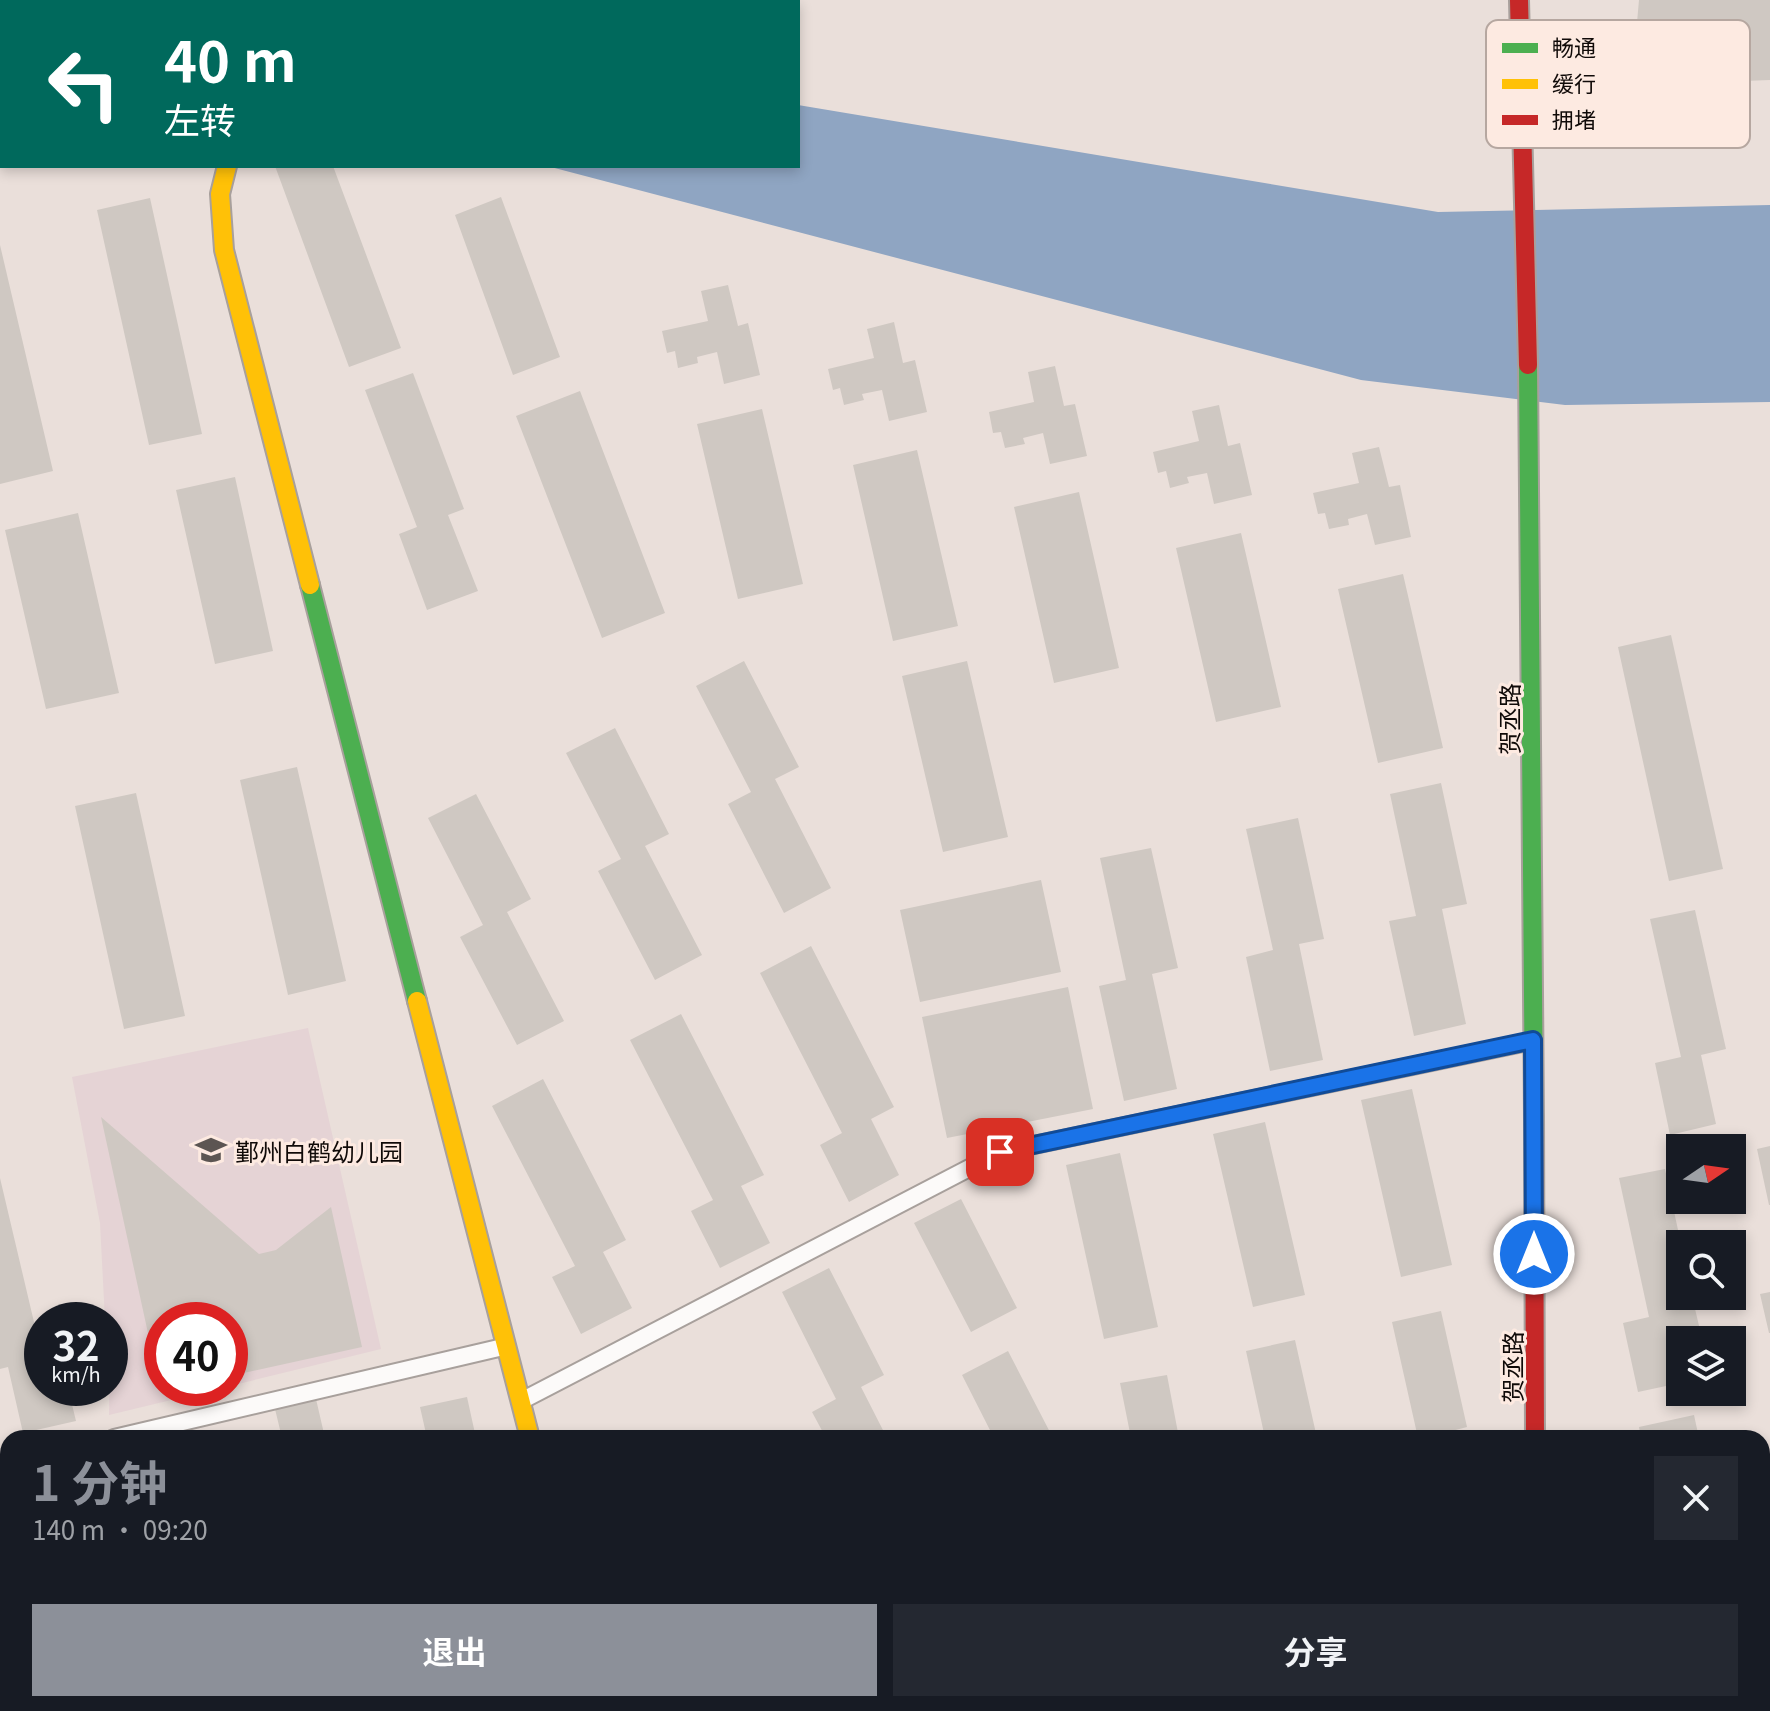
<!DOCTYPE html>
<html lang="zh">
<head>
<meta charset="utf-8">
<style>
	:root { --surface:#171b24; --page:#242831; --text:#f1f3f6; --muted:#9ea1a6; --accent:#8c9099 }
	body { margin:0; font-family:Georgia,"Noto Sans SC",serif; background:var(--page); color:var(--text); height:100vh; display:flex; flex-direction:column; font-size:30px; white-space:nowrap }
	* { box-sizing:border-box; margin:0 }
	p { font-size:26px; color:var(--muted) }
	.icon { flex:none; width:44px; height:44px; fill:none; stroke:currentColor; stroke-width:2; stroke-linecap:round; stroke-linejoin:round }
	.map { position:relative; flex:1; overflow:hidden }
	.sheet { position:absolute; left:0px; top:1430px; width:1770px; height:282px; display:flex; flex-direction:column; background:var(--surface); border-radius:24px 24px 0 0; box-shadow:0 4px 12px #0003 }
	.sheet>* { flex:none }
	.guide { position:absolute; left:0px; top:0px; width:800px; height:168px; box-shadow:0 4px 12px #0003; background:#00695c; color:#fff; overflow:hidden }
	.needle { width:52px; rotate:77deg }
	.tools { position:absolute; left:1666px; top:1134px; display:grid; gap:16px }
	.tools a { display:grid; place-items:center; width:80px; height:80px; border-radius:0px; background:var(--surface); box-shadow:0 4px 12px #0003; font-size:40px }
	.speed { position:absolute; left:24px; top:1302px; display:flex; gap:16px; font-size:40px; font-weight:700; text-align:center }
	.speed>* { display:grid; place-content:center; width:104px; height:104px; border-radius:50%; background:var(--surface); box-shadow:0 4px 12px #0003; line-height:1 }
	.speed small { font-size:20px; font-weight:400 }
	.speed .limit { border:12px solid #d22; background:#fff; color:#111 }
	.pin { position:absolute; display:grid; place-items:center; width:68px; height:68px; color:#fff; margin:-34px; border-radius:16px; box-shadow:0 4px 12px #0006 }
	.me { position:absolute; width:88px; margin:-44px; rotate:0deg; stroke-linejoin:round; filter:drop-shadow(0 0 6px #0008) }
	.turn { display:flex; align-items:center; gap:28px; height:168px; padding:0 32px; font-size:36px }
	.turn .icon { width:104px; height:104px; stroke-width:2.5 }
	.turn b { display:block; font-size:56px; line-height:68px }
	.round { display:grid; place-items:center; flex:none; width:84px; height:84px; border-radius:0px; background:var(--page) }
	.headline { display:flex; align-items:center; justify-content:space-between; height:136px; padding:0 32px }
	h1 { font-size:48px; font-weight:700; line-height:60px; color:var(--accent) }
	.cta { display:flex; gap:16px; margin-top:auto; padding:16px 32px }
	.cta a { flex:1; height:92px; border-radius:0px; background:var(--accent); color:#fff; font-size:32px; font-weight:700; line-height:92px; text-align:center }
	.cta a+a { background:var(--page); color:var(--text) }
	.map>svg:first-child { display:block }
	.education { fill:#e5d3d5 }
	.water { fill:#8fa5c2 }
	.building { fill:#cfc8c2 }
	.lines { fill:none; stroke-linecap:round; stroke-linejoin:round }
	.lane-casing { stroke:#a8a09c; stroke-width:20 }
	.street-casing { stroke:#a8a09c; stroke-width:34 }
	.fast-casing { stroke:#a8a09c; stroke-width:22 }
	.slow-casing { stroke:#a8a09c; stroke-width:22 }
	.jam-casing { stroke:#a8a09c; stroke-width:22 }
	.lane { stroke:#fcfaf9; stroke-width:16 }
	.street { stroke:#fcfaf9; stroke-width:30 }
	.fast { stroke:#4caf50; stroke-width:18 }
	.slow { stroke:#ffc107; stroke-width:18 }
	.jam { stroke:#c62828; stroke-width:18 }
	.route-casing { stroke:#114b97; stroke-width:20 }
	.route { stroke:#1a73e8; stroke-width:14 }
	.labels { text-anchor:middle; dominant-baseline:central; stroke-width:6; stroke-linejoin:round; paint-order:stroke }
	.street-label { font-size:24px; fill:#100a08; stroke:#fdeae1 }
	.poi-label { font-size:24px; fill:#100a08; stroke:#fdeae1; text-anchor:start }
	.key { fill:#fdeae1; stroke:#b6a7a0; stroke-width:2 }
	.key-label { font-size:22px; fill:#100a08 }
</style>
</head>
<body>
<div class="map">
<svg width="1770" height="1711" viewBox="0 0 1770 1711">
	<rect width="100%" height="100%" fill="#eadfda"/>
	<path class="education" d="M 308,1028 L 381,1349 L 230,1386 L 230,1320 L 162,1320 L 162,1388 L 221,1388 L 109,1415 L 110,1320 L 105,1320 L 100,1223 L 72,1077 Z"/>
	<path class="water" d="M 798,105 L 1438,212 L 1770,205 L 1770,402 L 1565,405 L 1361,380 L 547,166 L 798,166 Z"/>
	<path class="building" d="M 1639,0 L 1770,0 L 1770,80 L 1637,85 L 1634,56 Z
		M 275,166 L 333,166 L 401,348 L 349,367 Z
		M 501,197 L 560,357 L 513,375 L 455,215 Z
		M 150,198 L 202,434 L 149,445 L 97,210 Z
		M 0,245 L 53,471 L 0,484 Z
		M 728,285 L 738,326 L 748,323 L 760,375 L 724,384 L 717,352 L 697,357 L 698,363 L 678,368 L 675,351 L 667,353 L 662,331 L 708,321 L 701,291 Z
		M 894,322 L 903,363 L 915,360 L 927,412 L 889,421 L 882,390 L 862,394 L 864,400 L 844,405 L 840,388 L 833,390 L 828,369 L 874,358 L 867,329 Z
		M 1055,366 L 1064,406 L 1075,404 L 1087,456 L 1050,464 L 1043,433 L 1023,438 L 1025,444 L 1005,448 L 1001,432 L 993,433 L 989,412 L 1034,402 L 1028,372 Z
		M 413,373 L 464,509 L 448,515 L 478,591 L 427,610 L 399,534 L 417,527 L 365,390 Z
		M 580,391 L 665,613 L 602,638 L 516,416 Z
		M 1219,405 L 1228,446 L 1240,443 L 1252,495 L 1214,504 L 1207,473 L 1187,477 L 1189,483 L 1170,488 L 1166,471 L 1158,473 L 1153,452 L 1199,441 L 1192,411 Z
		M 762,409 L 803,584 L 738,599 L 697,424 Z
		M 1379,447 L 1389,487 L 1400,485 L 1411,537 L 1375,545 L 1367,514 L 1348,519 L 1349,525 L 1329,529 L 1325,513 L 1318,514 L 1313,493 L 1359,483 L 1352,453 Z
		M 917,450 L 958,626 L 893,641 L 853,465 Z
		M 235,477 L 273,651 L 215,664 L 176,490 Z
		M 1079,492 L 1119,668 L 1054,683 L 1014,507 Z
		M 78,513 L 119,693 L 46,709 L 5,530 Z
		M 1241,533 L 1281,707 L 1216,722 L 1176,548 Z
		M 1403,574 L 1443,748 L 1378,763 L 1338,589 Z
		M 1671,635 L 1723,869 L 1669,881 L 1618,647 Z
		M 744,661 L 799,767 L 775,779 L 831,888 L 784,913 L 728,804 L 751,792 L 696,686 Z
		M 967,661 L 1008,837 L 943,852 L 902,676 Z
		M 615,728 L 669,834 L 645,846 L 702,955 L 655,980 L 598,871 L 621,859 L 566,753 Z
		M 297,767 L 346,981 L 288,995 L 240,780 Z
		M 1441,783 L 1467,904 L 1442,909 L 1466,1024 L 1414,1036 L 1389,921 L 1416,916 L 1390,794 Z
		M 136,793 L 185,1016 L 124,1029 L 75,806 Z
		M 476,794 L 531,899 L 507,912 L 564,1021 L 517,1045 L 460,937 L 483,925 L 428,818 Z
		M 1298,818 L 1324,939 L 1299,944 L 1323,1060 L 1270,1071 L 1246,957 L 1273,950 L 1246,829 Z
		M 1151,848 L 1178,968 L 1152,974 L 1177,1089 L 1124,1101 L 1099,986 L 1126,980 L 1100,858 Z
		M 1041,880 L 1061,972 L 920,1002 L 900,910 Z
		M 1695,910 L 1726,1049 L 1701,1055 L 1716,1124 L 1670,1135 L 1655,1063 L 1681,1057 L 1650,919 Z
		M 811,946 L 894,1107 L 871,1119 L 899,1175 L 849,1202 L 820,1145 L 842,1133 L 760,973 Z
		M 1068,987 L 1093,1109 L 947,1138 L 922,1017 Z
		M 681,1014 L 764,1175 L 741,1186 L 770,1243 L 720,1268 L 691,1211 L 713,1200 L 630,1040 Z
		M 543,1079 L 626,1240 L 603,1252 L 632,1308 L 581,1334 L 552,1277 L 575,1266 L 492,1106 Z
		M 1412,1089 L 1452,1265 L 1401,1277 L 1361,1100 Z
		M 101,1117 L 259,1254 L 276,1250 L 331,1207 L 362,1347 L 230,1376 L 230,1320 L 162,1320 L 162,1388 L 169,1389 L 161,1393 Z
		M 1265,1122 L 1305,1295 L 1253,1307 L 1213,1134 Z
		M 1770,1146 L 1770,1205 L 1769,1205 L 1757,1149 Z
		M 1120,1153 L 1158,1327 L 1104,1339 L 1066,1165 Z
		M 1665,1169 L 1681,1244 L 1680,1296 L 1692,1296 L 1700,1330 L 1672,1336 L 1680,1383 L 1638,1392 L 1623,1323 L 1649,1317 L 1619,1178 Z
		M 0,1178 L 42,1356 L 42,1388 L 68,1388 L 76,1421 L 23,1433 L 8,1367 L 0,1369 Z
		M 961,1199 L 1017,1308 L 971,1332 L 914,1223 Z
		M 829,1268 L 884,1375 L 861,1387 L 887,1438 L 826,1438 L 812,1412 L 836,1399 L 782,1292 Z
		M 1770,1292 L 1770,1333 L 1769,1333 L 1760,1294 Z
		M 1441,1311 L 1467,1427 L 1448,1432 L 1449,1438 L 1418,1438 L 1392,1322 Z
		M 1295,1340 L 1317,1438 L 1265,1438 L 1246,1351 Z
		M 1008,1351 L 1053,1438 L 994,1438 L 962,1375 Z
		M 1167,1375 L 1179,1438 L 1131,1438 L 1120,1383 Z
		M 467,1397 L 476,1438 L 427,1438 L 420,1407 Z
		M 316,1399 L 325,1438 L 282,1438 L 275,1409 Z
		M 1694,1415 L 1699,1438 L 1641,1438 L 1639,1427 Z
		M 137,1704 L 165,1704 L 166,1711 L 139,1711 Z
		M 284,1704 L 373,1704 L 375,1711 L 286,1711 Z
		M 991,1704 L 1075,1704 L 1078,1711 L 982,1711 Z
		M 1168,1704 L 1219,1704 L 1220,1711 L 1169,1711 Z
		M 1291,1704 L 1343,1704 L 1344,1711 L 1292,1711 Z
		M 1411,1704 L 1463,1704 L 1464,1711 L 1412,1711 Z
		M 1644,1704 L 1695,1704 L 1696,1711 L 1646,1711 Z"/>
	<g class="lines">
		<defs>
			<path id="lane" d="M 523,1400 L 1000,1152 L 1532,1041
				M 114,1438 L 503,1347
				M 0,1465 L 8,1463"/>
			<path id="street" d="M 369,0 L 369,2
				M 587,1704 L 588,1711"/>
			<path id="fast" d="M 1528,365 L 1534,1118
				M 310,585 L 417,1001
				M 1536,1704 L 1537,1711"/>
			<path id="slow" d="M 227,166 L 220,194 L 224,250 L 310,585
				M 417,1001 L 530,1438"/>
			<path id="jam" d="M 1519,0 L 1528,365
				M 1534,1118 L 1535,1438"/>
		</defs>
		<use href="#lane" class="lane-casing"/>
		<use href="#street" class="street-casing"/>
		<use href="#fast" class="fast-casing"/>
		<use href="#slow" class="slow-casing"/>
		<use href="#jam" class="jam-casing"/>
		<use href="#lane" class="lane"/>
		<use href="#street" class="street"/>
		<use href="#fast" class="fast"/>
		<use href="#slow" class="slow"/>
		<use href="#jam" class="jam"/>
	</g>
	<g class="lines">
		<defs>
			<path id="route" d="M 1000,1152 L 1533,1040 L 1534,1254"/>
		</defs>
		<use href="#route" class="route-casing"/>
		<use href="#route" class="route"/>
	</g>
	<defs>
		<symbol id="school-bare" viewBox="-9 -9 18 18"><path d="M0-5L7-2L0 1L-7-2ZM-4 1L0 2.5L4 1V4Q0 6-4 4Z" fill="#5c5552" stroke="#fdeae1" stroke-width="2.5" paint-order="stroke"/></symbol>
	</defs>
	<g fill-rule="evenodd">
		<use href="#school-bare" x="189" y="1128" width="44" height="44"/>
	</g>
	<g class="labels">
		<g class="street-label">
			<text transform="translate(1508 719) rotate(-90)">贺丞路</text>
			<text transform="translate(1511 1367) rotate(-90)">贺丞路</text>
		</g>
		<g class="poi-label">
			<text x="235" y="1150">鄞州白鹤幼儿园</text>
		</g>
	</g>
	<rect x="1486" y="20" width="264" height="128" rx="12" class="key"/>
	<rect x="1502" y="43" width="36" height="10" fill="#4caf50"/>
	<rect x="1502" y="79" width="36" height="10" fill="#ffc107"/>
	<rect x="1502" y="115" width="36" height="10" fill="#c62828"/>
	<g class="key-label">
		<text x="1552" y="56">畅通</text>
		<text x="1552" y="92">缓行</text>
		<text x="1552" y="128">拥堵</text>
	</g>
</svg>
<div class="tools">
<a><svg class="needle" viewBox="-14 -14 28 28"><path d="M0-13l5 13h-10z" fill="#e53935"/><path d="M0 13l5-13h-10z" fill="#9ea1a6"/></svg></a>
<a><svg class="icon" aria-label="search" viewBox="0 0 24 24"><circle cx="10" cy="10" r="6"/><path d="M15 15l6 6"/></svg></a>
<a><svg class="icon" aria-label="layers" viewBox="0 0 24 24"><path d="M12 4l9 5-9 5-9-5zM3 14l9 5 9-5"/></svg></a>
</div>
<div class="speed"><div>32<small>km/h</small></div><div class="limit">40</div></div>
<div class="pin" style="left:1000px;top:1152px;background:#d93025"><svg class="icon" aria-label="arrive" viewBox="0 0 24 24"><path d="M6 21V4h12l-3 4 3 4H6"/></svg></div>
<svg class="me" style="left:1534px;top:1254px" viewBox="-20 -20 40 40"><circle r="17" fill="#1a73e8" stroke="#fff" stroke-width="3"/><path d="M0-11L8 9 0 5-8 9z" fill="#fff"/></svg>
<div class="guide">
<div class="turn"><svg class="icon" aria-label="left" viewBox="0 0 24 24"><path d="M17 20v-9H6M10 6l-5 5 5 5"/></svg><div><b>40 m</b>左转</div></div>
</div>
<section class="sheet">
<div class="headline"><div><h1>1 分钟</h1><p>140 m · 09:20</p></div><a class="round"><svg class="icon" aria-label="close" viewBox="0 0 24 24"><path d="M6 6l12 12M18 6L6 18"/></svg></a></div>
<div class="cta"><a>退出</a><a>分享</a></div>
</section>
</div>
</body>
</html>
